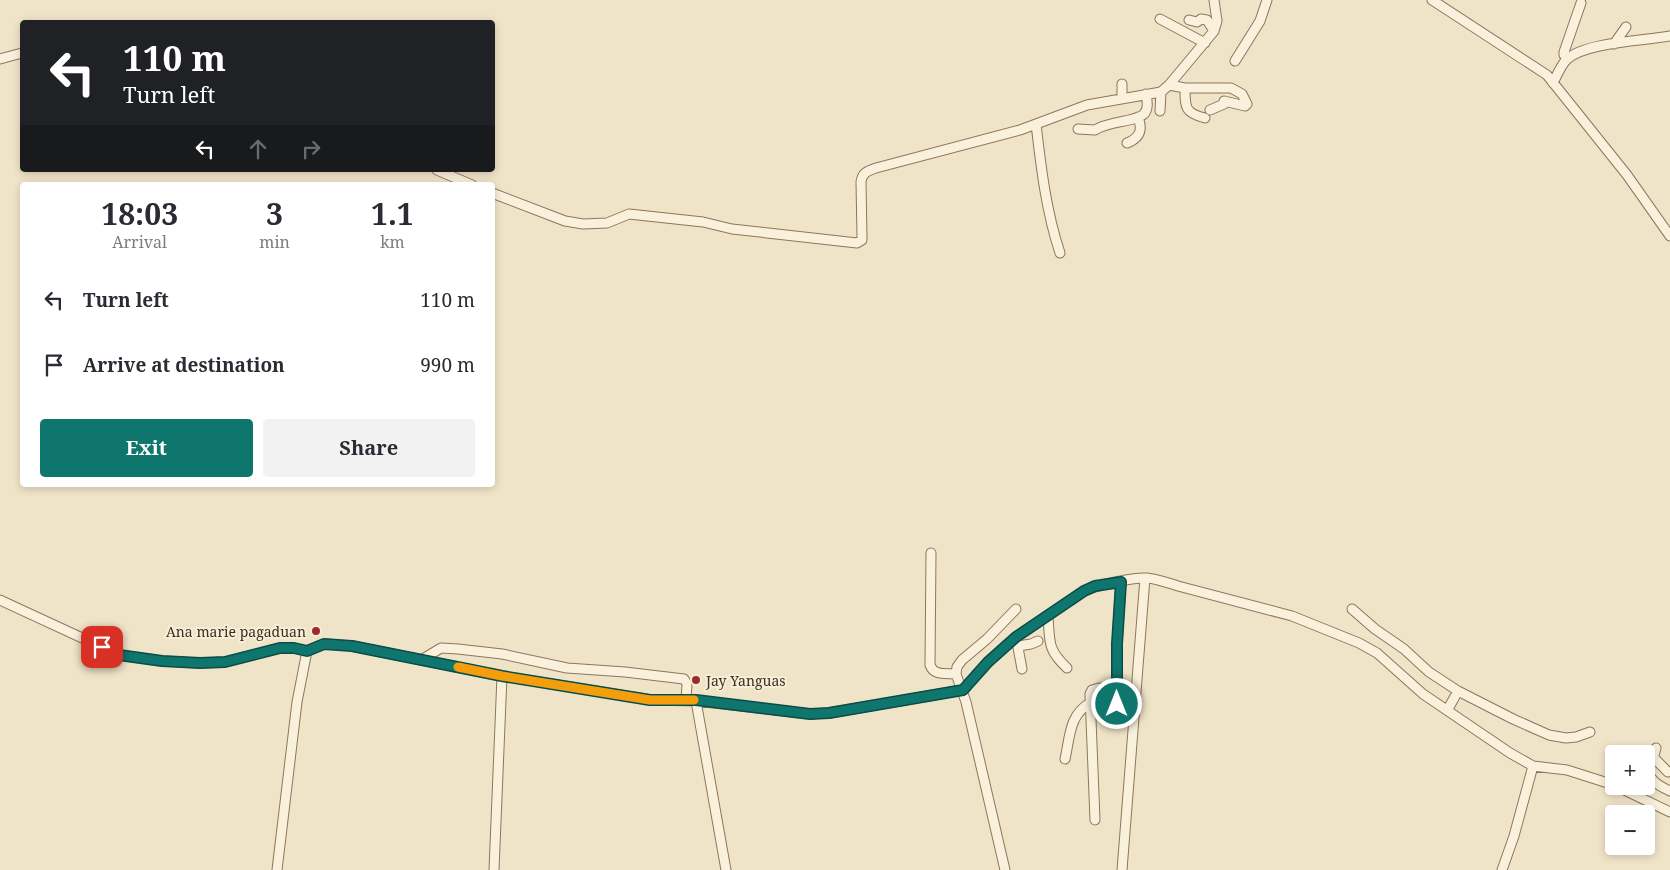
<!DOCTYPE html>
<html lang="en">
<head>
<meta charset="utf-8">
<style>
	:root { --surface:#fff; --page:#f2f2f3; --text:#2b2b33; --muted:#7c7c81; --accent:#0f766e }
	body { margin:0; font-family:"Noto Serif",serif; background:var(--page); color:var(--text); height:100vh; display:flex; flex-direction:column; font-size:19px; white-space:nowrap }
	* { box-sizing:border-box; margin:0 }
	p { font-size:16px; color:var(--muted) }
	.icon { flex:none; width:28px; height:28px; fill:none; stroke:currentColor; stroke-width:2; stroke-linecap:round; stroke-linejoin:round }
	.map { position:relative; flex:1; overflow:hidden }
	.panel { position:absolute; left:20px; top:182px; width:475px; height:305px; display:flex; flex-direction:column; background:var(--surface); border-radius:5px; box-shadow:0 2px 8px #0003 }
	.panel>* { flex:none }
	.hud { position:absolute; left:20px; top:20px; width:475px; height:152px; border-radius:5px; box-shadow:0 2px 8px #0003; background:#202124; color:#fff; overflow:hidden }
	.tools { position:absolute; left:1605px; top:745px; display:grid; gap:10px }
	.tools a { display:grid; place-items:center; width:50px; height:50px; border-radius:5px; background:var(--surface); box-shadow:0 2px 8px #0003; font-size:25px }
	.pin { position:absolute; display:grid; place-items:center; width:42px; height:42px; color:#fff; margin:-21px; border-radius:10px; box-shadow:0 2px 8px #0006 }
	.me { position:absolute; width:55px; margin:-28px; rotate:0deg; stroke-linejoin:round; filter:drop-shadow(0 0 4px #0008) }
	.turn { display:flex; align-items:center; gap:18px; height:105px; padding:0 20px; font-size:22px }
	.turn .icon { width:65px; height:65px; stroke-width:2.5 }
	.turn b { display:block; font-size:35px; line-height:42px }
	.lanes { display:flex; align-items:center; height:48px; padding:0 20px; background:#0003; justify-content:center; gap:25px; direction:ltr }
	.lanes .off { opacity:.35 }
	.eta { display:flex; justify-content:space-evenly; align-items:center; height:85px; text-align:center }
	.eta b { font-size:30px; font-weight:700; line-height:35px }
	.cta { display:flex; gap:10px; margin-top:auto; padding:10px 20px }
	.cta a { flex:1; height:58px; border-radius:5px; background:var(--accent); color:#fff; font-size:20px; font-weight:700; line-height:58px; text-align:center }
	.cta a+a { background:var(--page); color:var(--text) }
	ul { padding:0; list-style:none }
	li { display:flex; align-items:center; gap:15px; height:65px; padding:0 20px }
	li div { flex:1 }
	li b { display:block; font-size:19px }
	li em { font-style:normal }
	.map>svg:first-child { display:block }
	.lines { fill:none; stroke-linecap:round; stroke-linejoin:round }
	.minor-casing { stroke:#8d765c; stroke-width:11 }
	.minor { stroke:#faf1dc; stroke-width:9 }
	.route-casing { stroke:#0a4d48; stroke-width:12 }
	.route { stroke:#0f766e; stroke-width:9 }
	.slow { stroke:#f59e0b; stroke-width:9 }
	.poi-dot { fill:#9e2a2b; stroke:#f7eed8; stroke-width:2 }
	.labels { text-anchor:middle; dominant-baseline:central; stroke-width:4; stroke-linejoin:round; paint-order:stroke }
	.poi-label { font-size:14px; fill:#3d2e20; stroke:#f7eed8; text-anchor:end }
</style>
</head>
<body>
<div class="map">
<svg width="1670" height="870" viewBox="0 0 1670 870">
	<rect width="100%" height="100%" fill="#f0e4c8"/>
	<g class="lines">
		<defs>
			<path id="minor" d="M 1432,0 L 1547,75 L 1627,175 L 1670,236
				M 1160,19 L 1205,43
				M 1189,20 L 1197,22 L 1201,19 L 1207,20 L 1214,31
				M 1614,44 L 1626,27
				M 1569,58 L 1564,55 L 1564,52 L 1581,3
				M 0,59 L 22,53
				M 1235,61 L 1260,21 L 1267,0
				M 1553,83 C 1557,75 1561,65 1567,59 C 1587,42 1643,41 1670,36
				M 1169,85 L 1185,88 L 1231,88 L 1242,94 L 1247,104 L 1245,106 L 1224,101
				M 1185,88 C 1185,108 1185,113 1205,118
				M 1122,98 L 1122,84
				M 1210,110 L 1224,104
				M 1160,111 L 1161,92
				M 1036,124 C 1041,167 1046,211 1060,253
				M 1078,129 L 1095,130 C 1108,121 1135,122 1144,114 C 1149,108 1147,101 1146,94
				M 1127,143 C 1140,138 1143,130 1138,117
				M 437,170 L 472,185
				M 492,193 L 565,221 L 583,224 L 607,223 L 629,214 L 703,222 L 732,229 L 857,243 L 862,240 L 862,237 L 861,182 C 862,173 867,171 876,168 L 1020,130 L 1087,105 L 1161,92 L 1169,85 L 1214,31 L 1217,21 L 1214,0
				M 931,553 L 930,665 C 934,676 945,673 956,674
				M 0,600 L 119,655 L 162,661 L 200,663 L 225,662 L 280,648 L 294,648 L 307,651
				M 1352,609 L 1375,629 L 1404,649 L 1429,672 L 1458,691 L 1513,719 L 1549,735 L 1566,738 L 1576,737 L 1590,732
				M 1048,616 C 1050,642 1047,649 1067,668
				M 1016,637 L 1022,669
				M 1018,646 L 1031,644 L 1038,641
				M 421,660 L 441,648 L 458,649 L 502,654 L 567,668 L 625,672 L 684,679 L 687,684 L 686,700
				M 696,701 L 726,870
				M 1448,709 L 1458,691
				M 1117,719 L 1117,644 L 1121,582
				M 1656,748 C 1655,755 1652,758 1650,764 C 1644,778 1659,786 1670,791
				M 1654,758 L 1668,772
				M 1065,759 C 1070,737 1069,715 1090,703
				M 1616,786 L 1670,812
				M 1095,820 L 1090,694 L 1092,690 L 1099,688 L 1117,690
				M 277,870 L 297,702 L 307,651 L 324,644 L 352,646 L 502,676 L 651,700 L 696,701 L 810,714 L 829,713 L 963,690 L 988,662 L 1016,637 L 1084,591 C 1098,585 1133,577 1147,578 C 1158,579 1168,583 1178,586 L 1292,616 L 1359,643 L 1377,653 L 1423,694 L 1510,753 L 1533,766 L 1567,770 L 1614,785
				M 494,870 L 502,676
				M 1005,870 L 966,702 L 956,674 L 957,667 L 962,660 L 987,639 L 1016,609
				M 1122,870 L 1145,578
				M 1502,870 L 1514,836 L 1533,766"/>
		</defs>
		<use href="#minor" class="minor-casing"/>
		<use href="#minor" class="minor"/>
	</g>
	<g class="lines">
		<defs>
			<path id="route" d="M 102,647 L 119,655 L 162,661 L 200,663 L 225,662 L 280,648 L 294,648 L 307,651 L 324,644 L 352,646 L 502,676 L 650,700 L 696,700 L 810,714 L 829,713 L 963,690 L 988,662 L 1016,637 L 1084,591 L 1095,586 L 1121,582 L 1117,644 L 1117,704"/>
		</defs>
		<use href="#route" class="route-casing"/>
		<use href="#route" class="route"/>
		<path class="slow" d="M 458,667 L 502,676 L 650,700 L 694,700"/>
	</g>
	<g class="poi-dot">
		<circle cx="316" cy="631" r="5"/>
		<circle cx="696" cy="680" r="5"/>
	</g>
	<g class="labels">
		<g class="poi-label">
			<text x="306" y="631">Ana marie pagaduan</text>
			<text x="706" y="680" text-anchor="start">Jay Yanguas</text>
		</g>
	</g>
</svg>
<div class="tools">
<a>+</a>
<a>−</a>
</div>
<div class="pin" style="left:102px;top:647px;background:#d93025"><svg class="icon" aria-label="arrive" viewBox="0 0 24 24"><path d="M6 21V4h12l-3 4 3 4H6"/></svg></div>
<svg class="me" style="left:1117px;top:704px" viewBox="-20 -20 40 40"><circle r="17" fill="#0f766e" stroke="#fff" stroke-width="3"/><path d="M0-11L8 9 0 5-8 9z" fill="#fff"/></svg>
<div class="hud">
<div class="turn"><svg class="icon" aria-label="left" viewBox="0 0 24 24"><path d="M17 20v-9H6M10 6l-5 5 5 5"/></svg><div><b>110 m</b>Turn left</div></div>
<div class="lanes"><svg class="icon" aria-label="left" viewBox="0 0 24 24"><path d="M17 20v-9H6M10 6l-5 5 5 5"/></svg><svg class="icon off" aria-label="ahead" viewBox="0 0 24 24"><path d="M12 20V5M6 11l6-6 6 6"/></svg><svg class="icon off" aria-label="right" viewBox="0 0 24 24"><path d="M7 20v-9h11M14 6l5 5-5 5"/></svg></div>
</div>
<section class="panel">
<div class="eta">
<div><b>18:03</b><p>Arrival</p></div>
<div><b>3</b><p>min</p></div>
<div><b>1.1</b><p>km</p></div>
</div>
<ul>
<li><svg class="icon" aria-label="left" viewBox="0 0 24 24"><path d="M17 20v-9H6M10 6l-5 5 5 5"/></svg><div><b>Turn left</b></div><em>110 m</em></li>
<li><svg class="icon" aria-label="arrive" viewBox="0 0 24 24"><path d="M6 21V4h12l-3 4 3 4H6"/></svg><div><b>Arrive at destination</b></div><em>990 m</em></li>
</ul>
<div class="cta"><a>Exit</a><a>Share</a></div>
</section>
</div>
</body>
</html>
